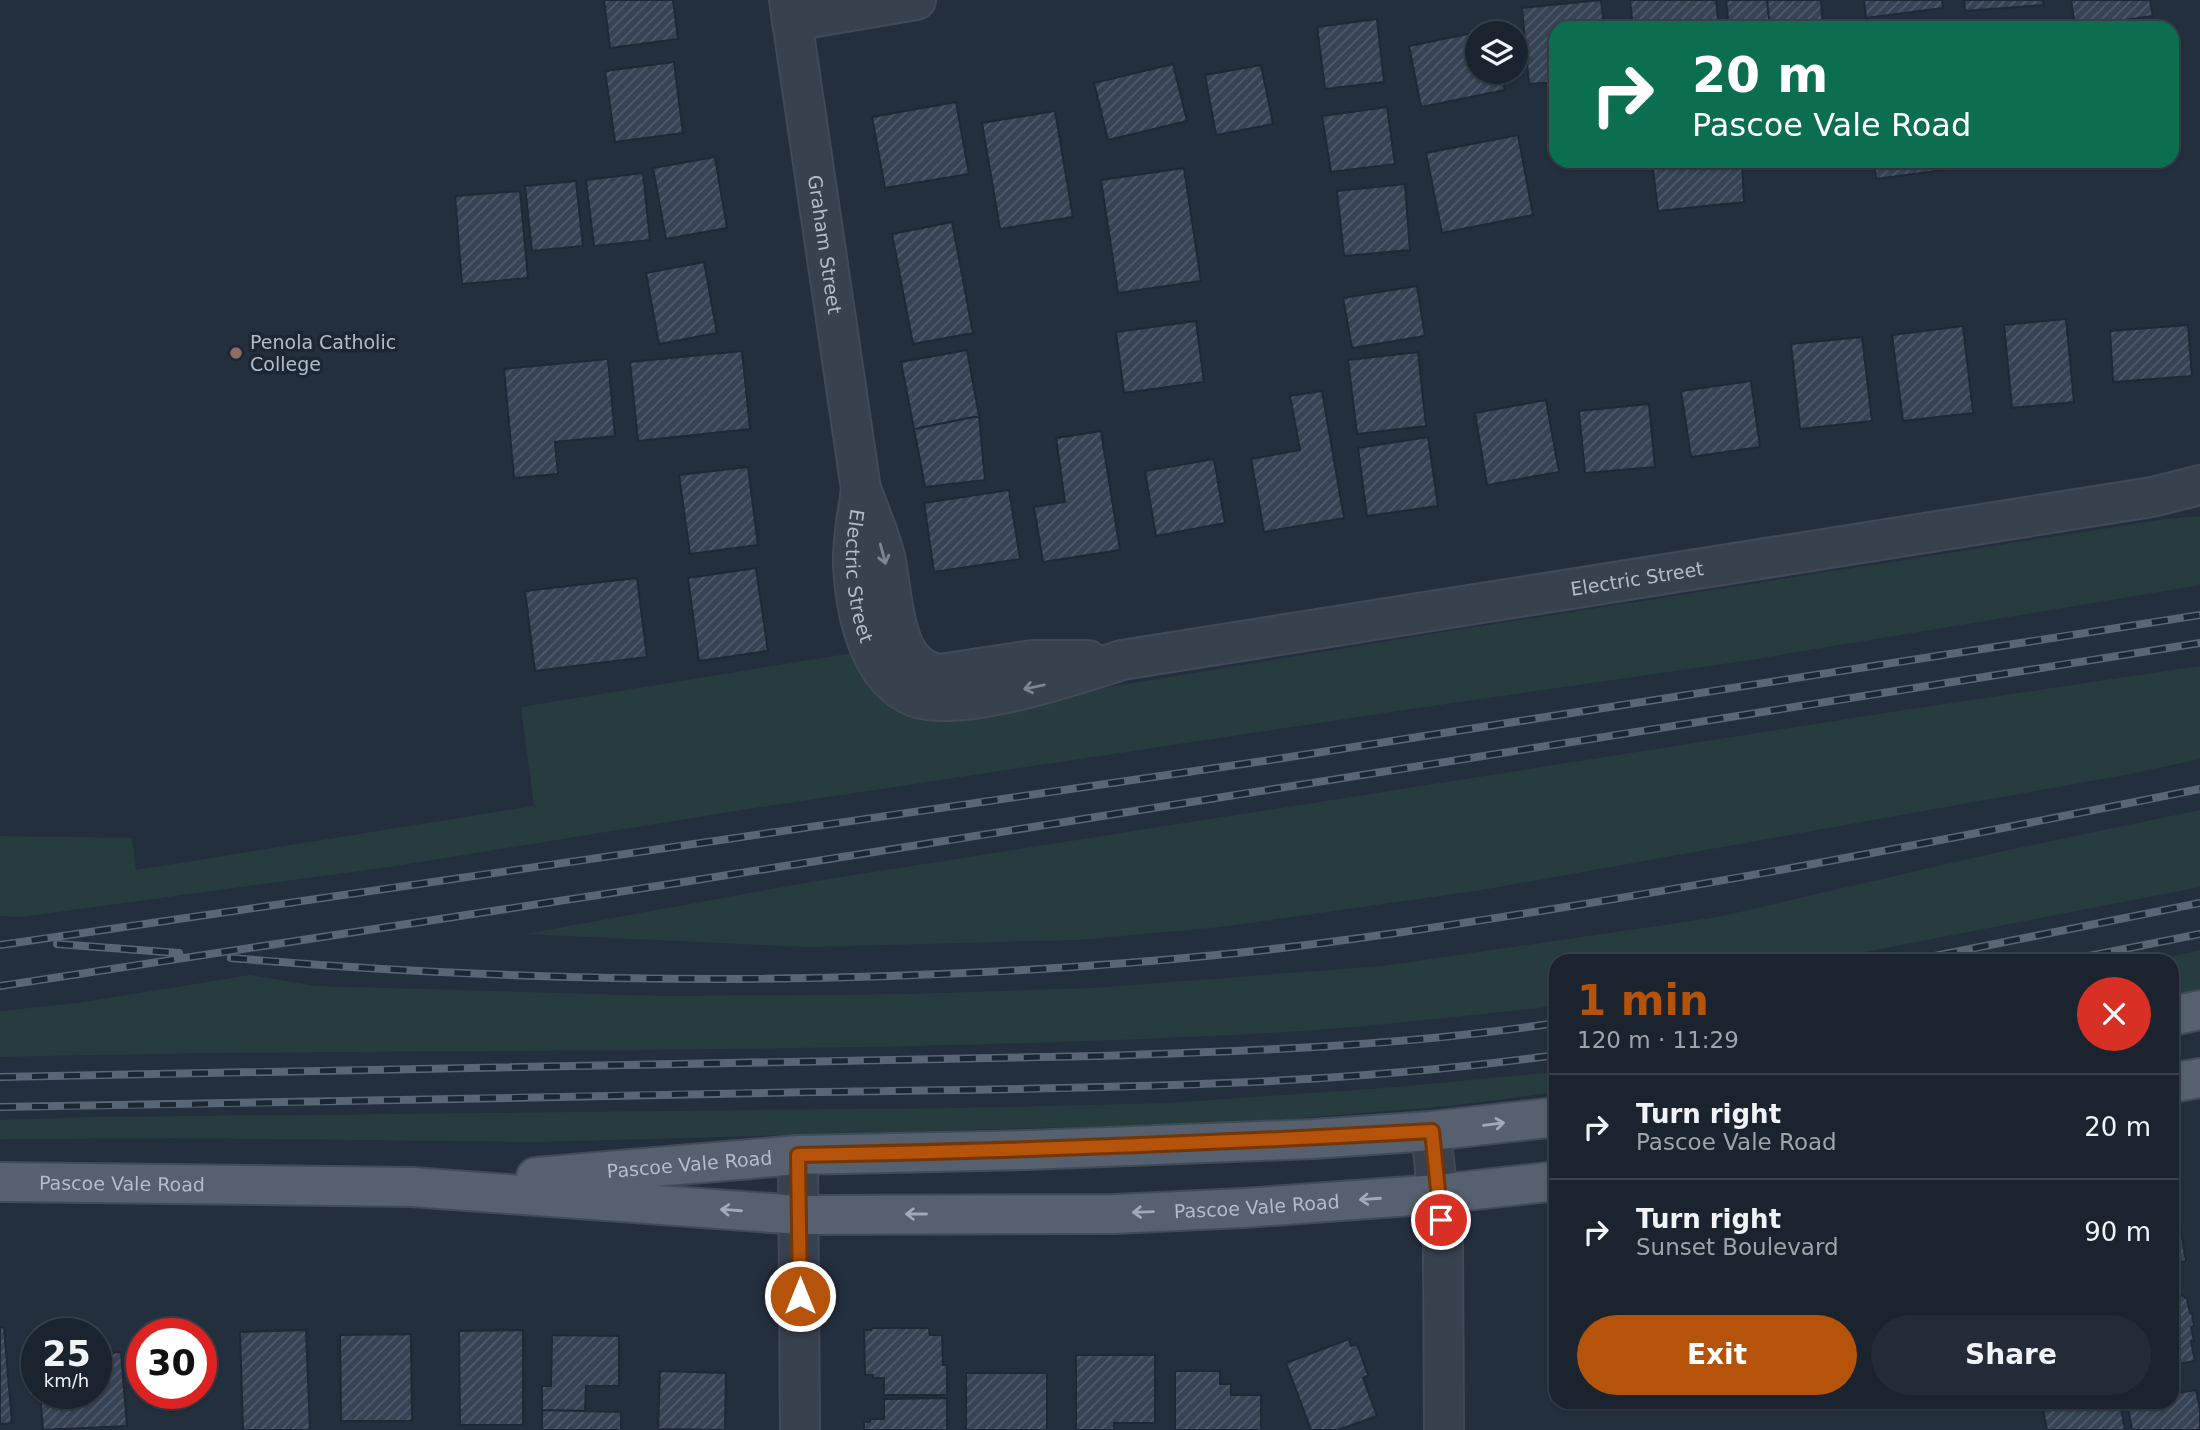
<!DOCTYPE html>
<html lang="en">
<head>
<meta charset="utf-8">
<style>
	:root { --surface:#1b232e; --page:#242b36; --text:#f1f3f6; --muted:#a0a4aa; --line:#39404a; --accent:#b45309 }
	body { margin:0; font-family:"DejaVu Sans",sans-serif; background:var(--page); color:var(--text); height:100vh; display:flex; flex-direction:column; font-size:26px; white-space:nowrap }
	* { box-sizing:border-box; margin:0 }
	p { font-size:23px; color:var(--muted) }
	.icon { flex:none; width:38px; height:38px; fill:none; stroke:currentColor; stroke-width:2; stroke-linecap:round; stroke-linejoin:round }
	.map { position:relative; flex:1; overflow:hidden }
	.side { position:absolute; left:1549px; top:954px; width:630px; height:455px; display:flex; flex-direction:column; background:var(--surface); border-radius:21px; box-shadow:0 2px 5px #0004,0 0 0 2px var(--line) }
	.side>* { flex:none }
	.hud { position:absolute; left:1549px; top:21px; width:630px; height:147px; border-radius:21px; box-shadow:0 2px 5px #0004,0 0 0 2px var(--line); background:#0b6e4f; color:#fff; overflow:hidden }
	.buttons { position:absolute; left:1465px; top:21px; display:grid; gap:14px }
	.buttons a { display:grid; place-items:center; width:63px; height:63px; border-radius:50%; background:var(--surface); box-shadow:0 2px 5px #0004,0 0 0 2px var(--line); font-size:35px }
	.speed { position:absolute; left:21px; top:1318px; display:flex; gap:14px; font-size:35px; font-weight:700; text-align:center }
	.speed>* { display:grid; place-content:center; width:91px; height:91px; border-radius:50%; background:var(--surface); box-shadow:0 2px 5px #0004,0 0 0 2px var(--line); line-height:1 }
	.speed small { font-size:18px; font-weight:400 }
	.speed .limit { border:10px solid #d22; background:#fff; color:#111 }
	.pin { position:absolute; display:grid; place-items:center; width:60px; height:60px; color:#fff; margin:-30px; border:4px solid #fff; border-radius:50%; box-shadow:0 2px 7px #0007 }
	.me { position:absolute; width:77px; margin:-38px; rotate:0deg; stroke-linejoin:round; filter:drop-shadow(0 0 5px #0008) }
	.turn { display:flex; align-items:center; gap:24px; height:147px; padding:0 28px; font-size:32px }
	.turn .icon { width:91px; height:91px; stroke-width:2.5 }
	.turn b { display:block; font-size:49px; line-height:60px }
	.round { display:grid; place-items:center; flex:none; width:74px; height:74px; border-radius:37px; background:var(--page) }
	.head { display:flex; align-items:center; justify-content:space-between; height:119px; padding:0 28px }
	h1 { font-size:42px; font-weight:800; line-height:52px; color:var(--accent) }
	.primary-button { display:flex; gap:14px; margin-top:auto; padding:14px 28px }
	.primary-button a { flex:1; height:80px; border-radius:42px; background:var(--accent); color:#fff; font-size:28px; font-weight:800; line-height:80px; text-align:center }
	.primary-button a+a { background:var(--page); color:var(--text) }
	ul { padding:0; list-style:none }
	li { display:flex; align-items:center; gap:21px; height:105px; padding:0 28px; border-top:2px solid var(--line) }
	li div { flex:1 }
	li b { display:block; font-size:26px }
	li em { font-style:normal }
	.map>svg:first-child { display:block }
	.grass { fill:#263c3f }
	.building { fill:url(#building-hatch); stroke:#1f2835; stroke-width:2 }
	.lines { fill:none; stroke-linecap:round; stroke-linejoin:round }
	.minor-casing { stroke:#414a57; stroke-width:42 }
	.tertiary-casing { stroke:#414a57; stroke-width:42 }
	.primary-casing { stroke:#414a57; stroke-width:42 }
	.minor { stroke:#38414e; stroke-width:38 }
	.tertiary { stroke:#38414e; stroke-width:38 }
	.primary { stroke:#56606e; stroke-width:38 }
	.rail-casing { stroke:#5a6575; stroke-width:8 }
	.rail { stroke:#1d2633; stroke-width:5; stroke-dasharray:16; stroke-linecap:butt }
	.oneway { stroke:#7c8592 }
	.oneway2 { stroke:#a1aab7 }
	.route-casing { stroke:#753606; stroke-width:18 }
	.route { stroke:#b45309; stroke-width:12 }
	.education-dot { fill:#8d6e63; stroke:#1d2633; stroke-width:2.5 }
	.labels { text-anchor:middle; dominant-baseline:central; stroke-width:7; stroke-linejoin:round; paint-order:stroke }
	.street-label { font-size:19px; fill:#b4bcc9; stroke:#1d2633 }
	.poi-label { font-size:19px; fill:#b4bcc9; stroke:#1d2633; text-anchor:start }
</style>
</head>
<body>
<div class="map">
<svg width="2200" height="1430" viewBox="0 0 2200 1430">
	<defs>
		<pattern id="building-hatch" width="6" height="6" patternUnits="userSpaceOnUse" patternTransform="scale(1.75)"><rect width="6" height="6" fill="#364354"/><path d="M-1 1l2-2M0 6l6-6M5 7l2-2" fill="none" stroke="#515c6b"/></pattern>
	</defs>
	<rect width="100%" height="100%" fill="#242f3e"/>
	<path class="grass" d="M 2200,516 L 2200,585 L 1744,661 L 1418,708 L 748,809 L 389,867 L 21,917 L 0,916 L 0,836 L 132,838 L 136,870 L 534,806 L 521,707 L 853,653 L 950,713 L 1450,631 L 2166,519 Z
		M 2200,666 L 2200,759 L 2130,774 L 1482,890 L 1220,927 L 1078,940 L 808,947 L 525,934 L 816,881 L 1904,710 Z
		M 2200,810 L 2200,887 L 1818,961 L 1556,961 L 1556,1006 C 1460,1016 1364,1028 1267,1033 C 845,1056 422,1047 0,1057 L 0,1011 L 78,1003 L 250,975 L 315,986 L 664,996 L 908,994 L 1093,988 L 1383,966 L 1718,917 L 1999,852 Z
		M 2200,950 L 2200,990 L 2172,995 L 2172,961 L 2150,961 Z
		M 1556,1072 L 1556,1092 L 1450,1106 L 1252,1122 L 537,1142 L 182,1138 L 0,1139 L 0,1120 L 99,1117 L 959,1108 L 1169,1103 L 1397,1087 Z"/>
	<path class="building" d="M 604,0 L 673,0 L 678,39 L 610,48 Z
		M 1601,0 L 1604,28 L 1556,28 L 1556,82 L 1529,84 L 1522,8 Z
		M 1630,0 L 1716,0 L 1719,28 L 1633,28 Z
		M 1726,0 L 1767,0 L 1770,28 L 1729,28 Z
		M 1767,0 L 1821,0 L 1823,28 L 1770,28 Z
		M 1864,0 L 1942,0 L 1943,8 L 1866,18 Z
		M 1964,0 L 2043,0 L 2044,5 L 1965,11 Z
		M 2071,0 L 2150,0 L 2153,16 L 2075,27 Z
		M 1377,19 L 1384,82 L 1325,89 L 1317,27 Z
		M 1493,29 L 1494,33 L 1477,33 L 1477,72 L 1501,72 L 1505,90 L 1421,107 L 1409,46 Z
		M 674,62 L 683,133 L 615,142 L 605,71 Z
		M 1173,64 L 1187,121 L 1108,140 L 1094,83 Z
		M 1261,65 L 1273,124 L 1216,135 L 1205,75 Z
		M 956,102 L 969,174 L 885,188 L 872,117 Z
		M 1387,107 L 1395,164 L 1331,172 L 1322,116 Z
		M 1055,111 L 1073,217 L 1000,229 L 982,123 Z
		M 1518,135 L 1533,215 L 1442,233 L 1426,153 Z
		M 715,157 L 727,228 L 666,239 L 653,168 Z
		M 1652,161 L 1742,161 L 1744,202 L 1658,211 Z
		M 1874,161 L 1966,161 L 1967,167 L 1876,179 Z
		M 1184,168 L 1201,281 L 1118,293 L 1101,180 Z
		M 643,173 L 650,240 L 594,246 L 586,180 Z
		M 576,181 L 583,246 L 532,251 L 525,186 Z
		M 1405,184 L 1410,250 L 1344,256 L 1337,191 Z
		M 520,191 L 528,278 L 462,284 L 455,196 Z
		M 952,222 L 973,333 L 913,344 L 892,234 Z
		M 704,262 L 717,333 L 659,344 L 646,273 Z
		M 1417,286 L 1425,336 L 1352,348 L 1343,298 Z
		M 2066,319 L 2074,402 L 2012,408 L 2004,325 Z
		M 1196,321 L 1204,382 L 1124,393 L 1116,332 Z
		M 2188,325 L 2192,376 L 2113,382 L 2110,331 Z
		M 1963,326 L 1973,413 L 1903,421 L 1892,335 Z
		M 1862,337 L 1872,421 L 1800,429 L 1791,344 Z
		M 967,350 L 979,416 L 914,429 L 901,362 Z
		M 742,351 L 750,429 L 638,441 L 630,362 Z
		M 1418,352 L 1426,426 L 1357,434 L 1348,360 Z
		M 608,359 L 615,436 L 555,442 L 558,474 L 514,478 L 504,369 Z
		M 1751,381 L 1760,447 L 1691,457 L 1681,391 Z
		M 1322,391 L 1344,518 L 1264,532 L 1251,459 L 1300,450 L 1290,396 Z
		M 1546,400 L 1559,472 L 1487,485 L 1475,413 Z
		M 1649,404 L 1655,467 L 1585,473 L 1579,411 Z
		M 979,416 L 985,480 L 925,487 L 914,429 Z
		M 1101,431 L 1120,550 L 1043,562 L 1034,507 L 1065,502 L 1056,438 Z
		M 1428,437 L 1438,506 L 1367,516 L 1358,448 Z
		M 1214,459 L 1225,523 L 1156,536 L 1145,471 Z
		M 748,467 L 758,545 L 690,554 L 679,475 Z
		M 1009,490 L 1020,559 L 934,572 L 924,503 Z
		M 756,568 L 768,651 L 699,661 L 688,578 Z
		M 637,578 L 647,657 L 535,671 L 525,591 Z
		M 2178,1213 L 2186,1261 L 2172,1263 L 2172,1215 Z
		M 2180,1294 L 2187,1299 L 2190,1313 L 2192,1313 L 2194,1326 L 2191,1327 L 2194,1341 L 2191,1341 L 2195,1361 L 2172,1365 L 2172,1295 Z
		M 0,1327 L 4,1327 L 12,1423 L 0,1424 Z
		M 871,1328 L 929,1328 L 930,1335 L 942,1335 L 943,1365 L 947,1365 L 947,1395 L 884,1395 L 884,1378 L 873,1378 L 873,1375 L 865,1375 L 864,1330 L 871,1330 Z
		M 306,1330 L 310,1430 L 243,1430 L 240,1332 Z
		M 523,1330 L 523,1425 L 460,1425 L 459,1331 Z
		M 411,1334 L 412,1421 L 341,1421 L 340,1335 Z
		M 552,1335 L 619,1336 L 619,1386 L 586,1386 L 585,1411 L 542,1410 L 542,1386 L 551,1386 Z
		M 1349,1339 L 1351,1346 L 1357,1344 L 1368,1375 L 1363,1378 L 1377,1416 L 1338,1430 L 1311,1430 L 1286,1363 Z
		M 121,1352 L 127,1426 L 43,1430 L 40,1393 L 96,1393 L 96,1354 Z
		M 1076,1355 L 1155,1355 L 1155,1423 L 1114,1423 L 1114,1430 L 1076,1430 Z
		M 660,1371 L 726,1373 L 725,1430 L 658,1429 Z
		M 1175,1371 L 1220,1371 L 1220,1384 L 1231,1384 L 1231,1395 L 1261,1395 L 1261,1430 L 1175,1430 Z
		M 966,1373 L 1047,1373 L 1047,1430 L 966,1430 Z
		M 2196,1390 L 2200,1409 L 2200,1430 L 2132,1430 L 2127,1402 L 2172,1402 L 2172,1394 Z
		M 947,1398 L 947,1430 L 864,1430 L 864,1422 L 870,1422 L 870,1419 L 884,1419 L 884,1399 Z
		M 2060,1402 L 2120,1402 L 2125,1430 L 2047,1430 L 2043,1411 L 2055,1409 Z
		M 542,1410 L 621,1412 L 621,1430 L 542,1430 Z"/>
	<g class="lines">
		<defs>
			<path id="minor" d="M 792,21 L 916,0
				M 1431,1131 L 1443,1246 L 1444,1430
				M 798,1155 L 800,1430"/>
			<g id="tertiary">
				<path id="s1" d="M 789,0 L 861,489 C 869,511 879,533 885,556 C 894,594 890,668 940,674 L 1033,660 L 1088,660"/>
				<path id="s2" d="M 861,489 C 858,513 852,540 853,564 C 855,608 867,678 915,697 C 961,714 1075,675 1122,660 L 2152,497 L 2200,485"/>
			</g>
			<g id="primary">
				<path d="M 2172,1016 L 2200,1010"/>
				<path d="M 2172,1083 L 2200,1078"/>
				<path id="s3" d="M 536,1177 L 798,1155 L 1027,1150 L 1313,1139 L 1431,1131 L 1556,1117"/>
				<path id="s4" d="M 0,1182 L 412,1187 L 799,1215 L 1114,1214 L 1244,1208 L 1438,1194 L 1556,1181"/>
			</g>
		</defs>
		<use href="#minor" class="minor-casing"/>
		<use href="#tertiary" class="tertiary-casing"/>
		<use href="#primary" class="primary-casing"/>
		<use href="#minor" class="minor"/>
		<use href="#tertiary" class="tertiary"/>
		<use href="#primary" class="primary"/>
		<defs>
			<path id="rail" d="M 57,944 L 179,953
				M 0,945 L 1270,760 L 2200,615
				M 231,958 C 563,986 896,987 1227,954 C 1336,943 1445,926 1553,909 C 1770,874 1985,832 2200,789
				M 1910,961 L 2200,903
				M 2064,961 L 2200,934
				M 0,986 L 677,883 L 2200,643
				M 0,1077 L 1097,1056 C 1250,1051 1404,1046 1556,1023
				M 0,1107 C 271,1104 543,1096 814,1092 C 1061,1088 1311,1089 1556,1055"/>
		</defs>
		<use href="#rail" class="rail-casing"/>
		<use href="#rail" class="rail"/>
	</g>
	<defs><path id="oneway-shaft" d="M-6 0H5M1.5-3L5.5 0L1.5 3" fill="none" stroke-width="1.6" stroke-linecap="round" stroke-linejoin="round" transform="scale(1.75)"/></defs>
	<g class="oneway">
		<use href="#oneway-shaft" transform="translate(883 554) rotate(75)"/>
		<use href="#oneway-shaft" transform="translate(1034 687) rotate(168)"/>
	</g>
	<g class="oneway2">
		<use href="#oneway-shaft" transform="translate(1494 1124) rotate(-7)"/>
		<use href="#oneway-shaft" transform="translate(1370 1199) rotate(176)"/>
		<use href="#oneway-shaft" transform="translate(731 1210) rotate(-176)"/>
		<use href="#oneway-shaft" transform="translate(1143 1212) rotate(178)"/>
		<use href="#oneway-shaft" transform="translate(916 1214) rotate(180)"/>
	</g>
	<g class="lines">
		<defs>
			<path id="route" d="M 800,1296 L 798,1155 C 1009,1151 1220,1143 1432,1131 L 1441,1220"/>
		</defs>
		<use href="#route" class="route-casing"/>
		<use href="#route" class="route"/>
	</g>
	<circle class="education-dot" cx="236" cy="353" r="7"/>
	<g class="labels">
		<g class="street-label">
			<text stroke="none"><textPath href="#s1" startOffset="247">Graham Street</textPath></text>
			<text stroke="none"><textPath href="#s2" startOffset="88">Electric Street</textPath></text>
			<text stroke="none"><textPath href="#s2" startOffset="964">Electric Street</textPath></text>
			<text stroke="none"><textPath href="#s3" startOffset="154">Pascoe Vale Road</textPath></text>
			<text stroke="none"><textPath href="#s4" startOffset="122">Pascoe Vale Road</textPath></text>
			<text stroke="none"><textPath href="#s4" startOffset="1258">Pascoe Vale Road</textPath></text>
		</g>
		<g class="poi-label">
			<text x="250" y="342">Penola Catholic<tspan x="250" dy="22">College</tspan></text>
		</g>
	</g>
</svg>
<div class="buttons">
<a><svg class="icon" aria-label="layers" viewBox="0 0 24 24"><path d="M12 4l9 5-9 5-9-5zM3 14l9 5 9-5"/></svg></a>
</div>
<div class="speed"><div>25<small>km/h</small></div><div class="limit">30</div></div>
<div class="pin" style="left:1441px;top:1220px;background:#d93025"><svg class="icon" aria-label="arrive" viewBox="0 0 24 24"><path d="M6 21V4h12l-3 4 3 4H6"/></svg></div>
<svg class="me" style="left:800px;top:1296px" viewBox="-20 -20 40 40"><circle r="17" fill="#b45309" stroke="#fff" stroke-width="3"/><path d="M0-11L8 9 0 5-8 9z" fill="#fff"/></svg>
<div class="hud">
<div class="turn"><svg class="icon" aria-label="right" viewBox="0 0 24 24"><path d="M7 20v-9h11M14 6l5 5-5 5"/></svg><div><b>20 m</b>Pascoe Vale Road</div></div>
</div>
<section class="side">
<div class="head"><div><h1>1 min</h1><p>120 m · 11:29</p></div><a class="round" style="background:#d93025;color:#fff"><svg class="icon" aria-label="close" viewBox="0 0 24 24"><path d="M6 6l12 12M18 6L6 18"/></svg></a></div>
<ul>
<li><svg class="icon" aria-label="right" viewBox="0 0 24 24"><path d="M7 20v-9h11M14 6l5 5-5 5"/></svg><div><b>Turn right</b><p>Pascoe Vale Road</p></div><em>20 m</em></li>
<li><svg class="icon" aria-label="right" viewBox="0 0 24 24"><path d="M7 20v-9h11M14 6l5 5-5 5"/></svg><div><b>Turn right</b><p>Sunset Boulevard</p></div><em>90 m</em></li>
</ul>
<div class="primary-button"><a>Exit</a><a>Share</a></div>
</section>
</div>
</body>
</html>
